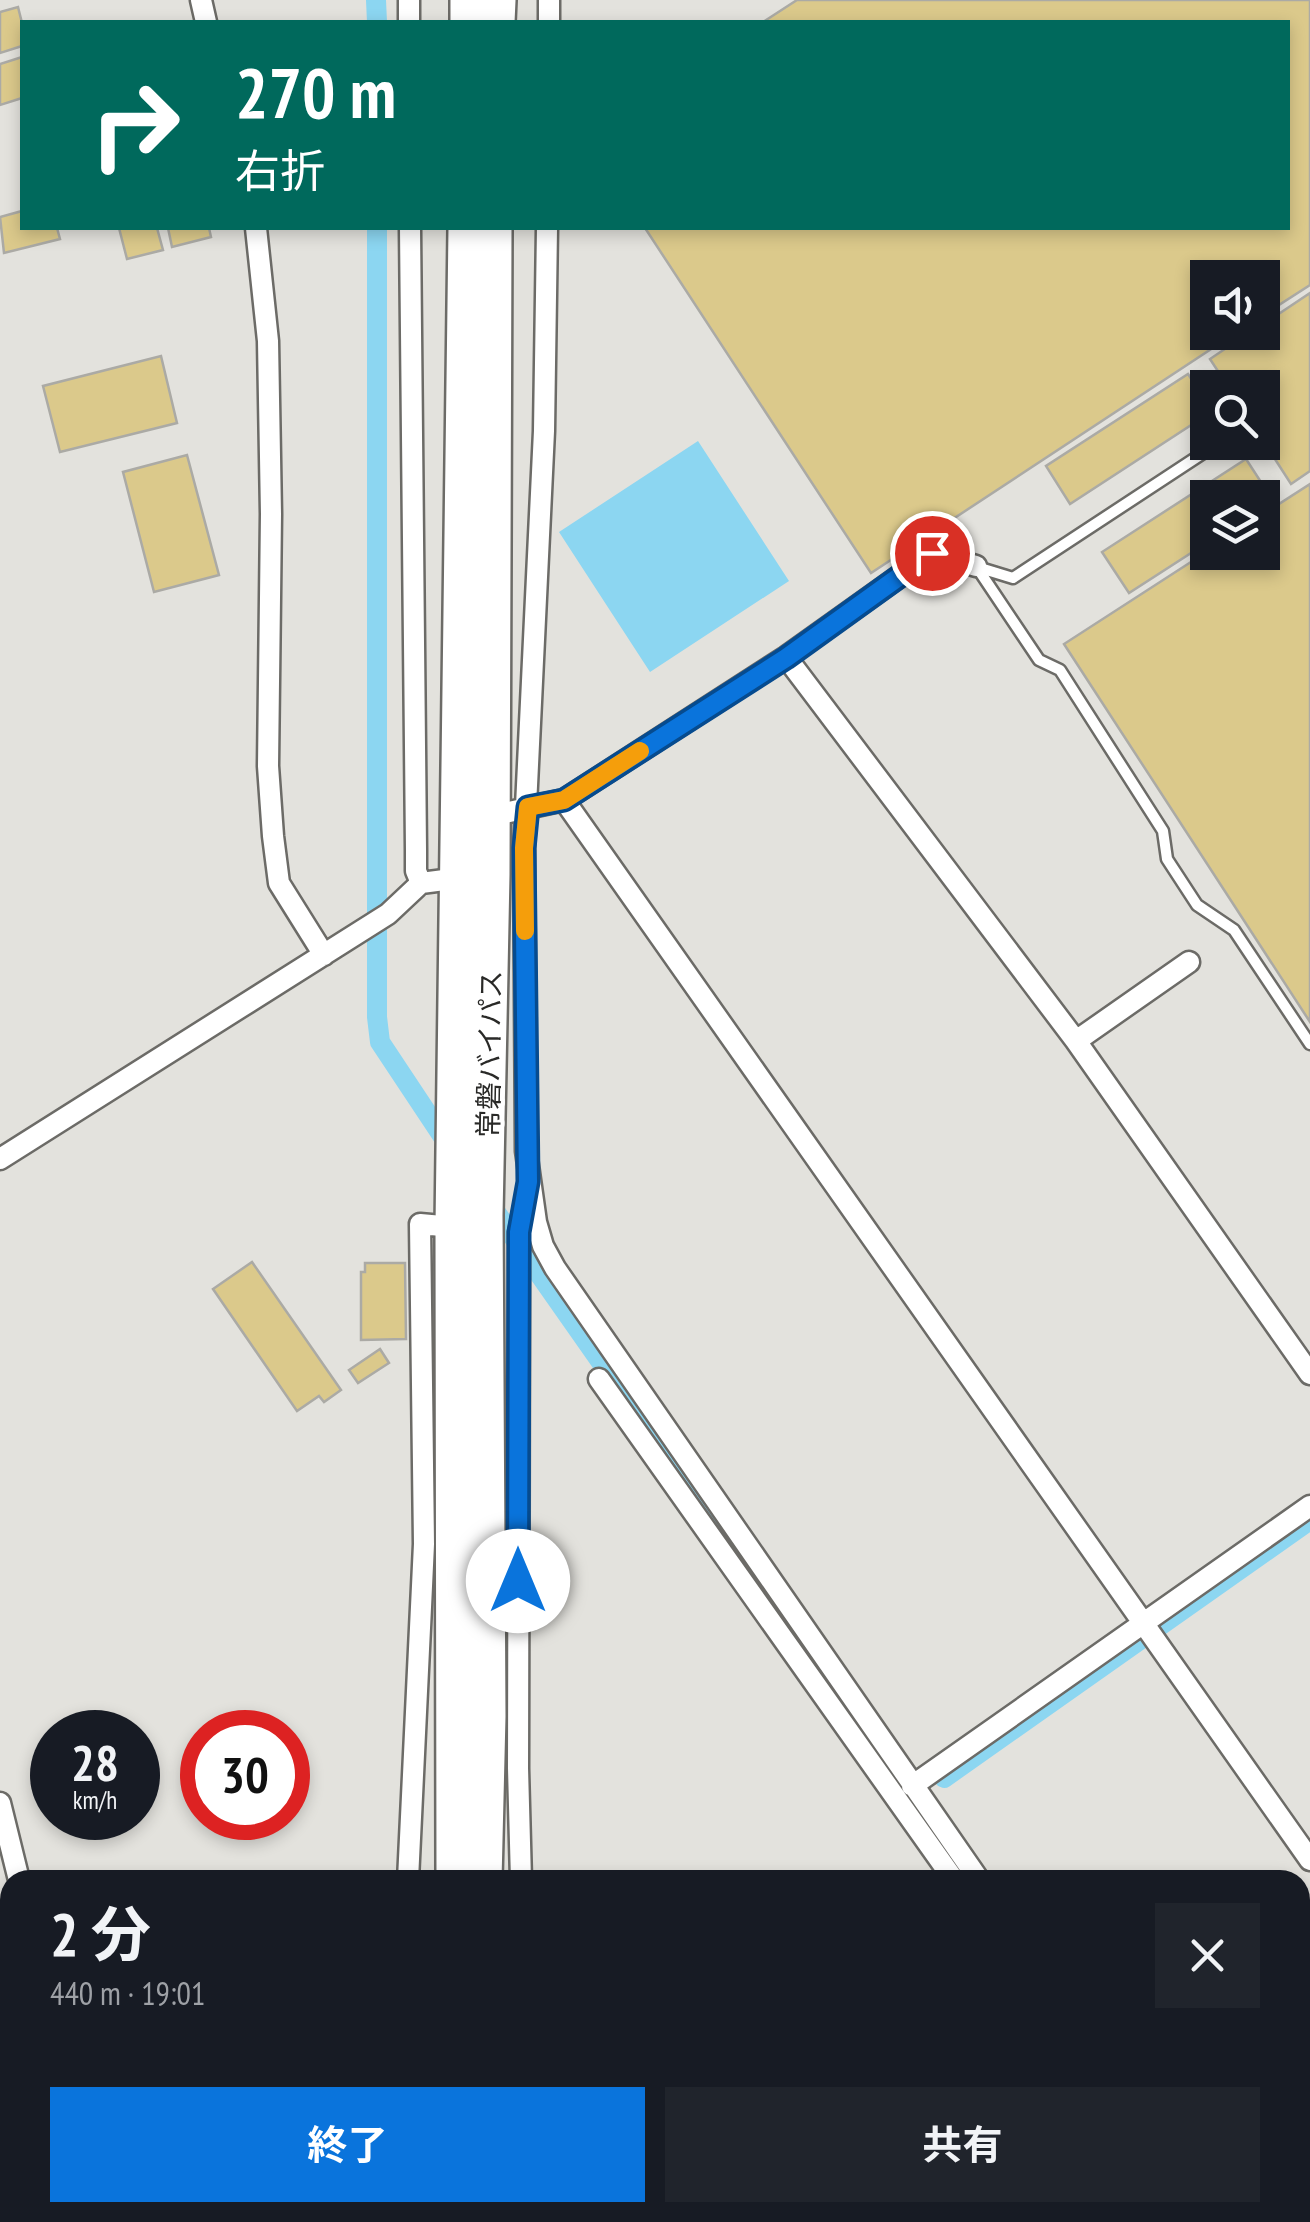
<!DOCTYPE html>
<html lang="ja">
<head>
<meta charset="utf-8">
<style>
	:root { --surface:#171b24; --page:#20242c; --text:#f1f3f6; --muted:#9ea1a6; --accent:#0a74dc }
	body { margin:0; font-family:"PT Sans Narrow","Noto Sans JP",sans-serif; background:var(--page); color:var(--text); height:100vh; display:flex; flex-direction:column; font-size:38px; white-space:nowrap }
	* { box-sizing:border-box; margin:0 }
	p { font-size:32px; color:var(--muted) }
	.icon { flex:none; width:55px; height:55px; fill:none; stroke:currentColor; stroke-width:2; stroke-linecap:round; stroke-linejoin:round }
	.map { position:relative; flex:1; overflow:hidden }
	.drawer { position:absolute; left:0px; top:1870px; width:1310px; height:352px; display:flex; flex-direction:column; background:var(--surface); border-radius:30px 30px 0 0; box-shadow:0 5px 15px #0003 }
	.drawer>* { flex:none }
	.hud { position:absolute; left:20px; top:20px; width:1270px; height:210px; border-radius:0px; box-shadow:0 5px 15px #0003; background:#00695c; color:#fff; overflow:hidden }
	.fabs { position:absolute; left:1190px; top:260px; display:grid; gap:20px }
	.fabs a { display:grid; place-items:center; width:90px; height:90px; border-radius:0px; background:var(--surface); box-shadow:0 5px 15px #0003; font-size:50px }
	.speed { position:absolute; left:30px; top:1710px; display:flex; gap:20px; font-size:50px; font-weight:700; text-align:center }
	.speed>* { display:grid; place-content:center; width:130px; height:130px; border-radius:50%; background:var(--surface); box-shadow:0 5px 15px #0003; line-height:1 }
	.speed small { font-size:25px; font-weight:400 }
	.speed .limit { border:15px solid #d22; background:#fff; color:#111 }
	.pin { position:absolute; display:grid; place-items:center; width:85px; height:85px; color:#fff; margin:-42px; border:5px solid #fff; border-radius:50%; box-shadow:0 2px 10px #0007 }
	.me { position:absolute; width:110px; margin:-55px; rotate:0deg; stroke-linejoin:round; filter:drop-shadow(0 0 8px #0008) }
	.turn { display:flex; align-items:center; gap:35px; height:210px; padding:0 50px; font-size:45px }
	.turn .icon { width:130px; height:130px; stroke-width:2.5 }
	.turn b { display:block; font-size:70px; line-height:85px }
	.round { display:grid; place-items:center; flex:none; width:105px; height:105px; border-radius:0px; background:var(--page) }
	.overview { display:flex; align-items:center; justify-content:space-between; height:170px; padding:0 50px }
	h1 { font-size:60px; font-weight:700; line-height:75px }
	.primary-button { display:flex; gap:20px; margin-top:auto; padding:20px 50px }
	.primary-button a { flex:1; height:115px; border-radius:0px; background:var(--accent); color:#fff; font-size:40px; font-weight:700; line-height:115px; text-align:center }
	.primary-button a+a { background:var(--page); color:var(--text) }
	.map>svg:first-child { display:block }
	.water { fill:#8cd6f1 }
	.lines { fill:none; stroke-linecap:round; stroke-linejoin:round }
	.canal { stroke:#8cd6f1; stroke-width:20 }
	.building { fill:#dbc98b; stroke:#abaaa5; stroke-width:2.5 }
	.lane-casing { stroke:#6c6b67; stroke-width:15 }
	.street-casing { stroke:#6c6b67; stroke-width:25 }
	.highway-casing { stroke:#6c6b67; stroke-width:40 }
	.lane { stroke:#fff; stroke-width:10 }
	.street { stroke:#fff; stroke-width:20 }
	.highway { stroke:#fff; stroke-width:35 }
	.route-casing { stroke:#064b8f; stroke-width:25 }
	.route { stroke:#0a74dc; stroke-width:18 }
	.slow { stroke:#f59e0b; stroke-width:18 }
	.labels { text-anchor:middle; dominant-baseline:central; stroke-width:8; stroke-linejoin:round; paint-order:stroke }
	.street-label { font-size:28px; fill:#292927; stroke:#fff }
</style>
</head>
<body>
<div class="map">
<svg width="1310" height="2222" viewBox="0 0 1310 2222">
	<rect width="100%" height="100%" fill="#e3e2dd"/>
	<path class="water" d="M 698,441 L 789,581 L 650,672 L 559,532 Z
		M 0,2013 L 10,2050 L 10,2212 L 38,2213 L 39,2222 L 0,2222 Z"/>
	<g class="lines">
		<path class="canal" d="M 376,0 L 377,22
			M 377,228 L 377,1017 L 380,1042 L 451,1149
			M 488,1201 L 822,1677
			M 944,1778 L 1310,1520"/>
	</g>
	<path class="building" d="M 797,0 L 1310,0 L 1310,285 L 1262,316 L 1262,278 L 1208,278 L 1208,332 L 1237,332 L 871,573 L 645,228 L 1288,228 L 1288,22 L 763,22 Z
		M 18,7 L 22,23 L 22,46 L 0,53 L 0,12 Z
		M 22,57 L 22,98 L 0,105 L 0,64 Z
		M 22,211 L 22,228 L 57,228 L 60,239 L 4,253 L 0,217 Z
		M 119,228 L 157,228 L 163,250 L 127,259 Z
		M 168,228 L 209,228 L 211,237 L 172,247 Z
		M 1310,293 L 1310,471 L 1291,484 L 1262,439 L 1262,388 L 1229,388 L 1210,359 L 1250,332 L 1262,332 L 1262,325 Z
		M 161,356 L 177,423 L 60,452 L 43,386 Z
		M 1188,374 L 1208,404 L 1208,414 L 1070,504 L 1046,466 Z
		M 187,455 L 219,575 L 154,592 L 123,472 Z
		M 1246,459 L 1272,499 L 1262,506 L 1262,498 L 1208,498 L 1208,542 L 1129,593 L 1102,552 Z
		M 1310,484 L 1310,1022 L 1064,644 L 1208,551 L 1262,552 L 1262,515 Z
		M 252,1262 L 341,1390 L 324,1402 L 319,1396 L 297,1411 L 213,1289 Z
		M 365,1263 L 405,1263 L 406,1339 L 361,1340 L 361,1272 L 365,1272 Z
		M 380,1349 L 389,1363 L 358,1383 L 349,1370 Z
		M 1310,2176 L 1310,2211 L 1292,2222 L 1286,2212 L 1300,2212 L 1300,2182 Z"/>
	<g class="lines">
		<defs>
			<path id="lane" d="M 976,566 L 1039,660 L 1060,670 L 1163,831 L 1167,859 L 1197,905 L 1234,930 L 1310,1044
				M 977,567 L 1013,578 L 1220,442"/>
			<path id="street" d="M 201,0 L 206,22
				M 409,0 L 409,22
				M 549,22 L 549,0
				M 256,228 L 268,341 L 271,514 L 268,766 L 273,836 L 279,883 L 324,955
				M 410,228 L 416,850 L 416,871 L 421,883
				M 547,228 L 544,431 L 524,848 L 526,1151 L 536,1222 L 543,1246 L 555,1268 L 979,1880
				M 786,657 L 1076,1041 L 1310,1374
				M 564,800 L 1310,1860
				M 491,816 L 564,800 L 786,657 L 932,553 L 976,566
				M 1076,1041 L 1189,962
				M 0,1159 L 388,914 L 421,883 L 460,878
				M 599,1379 L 954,1880
				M 912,1786 L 1310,1506
				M 0,1803 L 19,1880
				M 408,1880 L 424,1544 L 420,1224 L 453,1227
				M 521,1880 L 518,1768 L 519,1281 L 519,1233 L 526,1198
				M 103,2212 L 105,2222
				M 541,2212 L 542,2222
				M 1188,2212 L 1194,2222
				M 1213,2212 L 1220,2222
				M 386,2222 L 387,2212"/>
			<path id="highway" d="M 468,22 L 468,0
				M 497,22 L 498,0
				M 454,1880 L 453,1227 L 466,228
				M 484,1880 L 488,1716 L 485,1215 L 492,874 L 494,228
				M 509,2212 L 510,2222
				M 423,2222 L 424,2212
				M 481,2222 L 481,2212"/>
		</defs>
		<use href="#lane" class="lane-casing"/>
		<use href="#street" class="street-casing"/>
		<use href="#highway" class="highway-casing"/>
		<use href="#lane" class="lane"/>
		<use href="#street" class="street"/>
		<use href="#highway" class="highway"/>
	</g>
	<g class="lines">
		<defs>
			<path id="route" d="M 518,1581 L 519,1232 L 528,1182 L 524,848 L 528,807 L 564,800 L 786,658 L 932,553"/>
		</defs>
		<use href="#route" class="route-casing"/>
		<use href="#route" class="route"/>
		<path class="slow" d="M 525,931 L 524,848 L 528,807 L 564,800 L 640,751"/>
	</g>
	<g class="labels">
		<g class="street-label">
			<text transform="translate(489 1054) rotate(-89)">常磐バイパス</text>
		</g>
	</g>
</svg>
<div class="fabs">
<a><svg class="icon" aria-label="sound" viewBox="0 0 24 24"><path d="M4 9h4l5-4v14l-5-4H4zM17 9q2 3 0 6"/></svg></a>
<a><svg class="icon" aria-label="search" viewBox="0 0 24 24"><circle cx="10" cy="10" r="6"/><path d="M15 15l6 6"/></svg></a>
<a><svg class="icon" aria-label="layers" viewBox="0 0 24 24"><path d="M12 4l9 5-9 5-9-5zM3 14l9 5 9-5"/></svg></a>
</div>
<div class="speed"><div>28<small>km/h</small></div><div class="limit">30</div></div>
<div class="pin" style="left:932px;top:553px;background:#d93025"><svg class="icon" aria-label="arrive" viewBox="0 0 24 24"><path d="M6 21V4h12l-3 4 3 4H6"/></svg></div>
<svg class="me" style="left:518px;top:1581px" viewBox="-20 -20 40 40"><circle r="19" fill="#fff"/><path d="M0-13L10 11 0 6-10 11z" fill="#0a74dc"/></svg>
<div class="hud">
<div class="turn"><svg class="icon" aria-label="right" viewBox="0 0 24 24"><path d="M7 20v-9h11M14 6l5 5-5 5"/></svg><div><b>270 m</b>右折</div></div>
</div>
<section class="drawer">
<div class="overview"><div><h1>2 分</h1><p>440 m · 19:01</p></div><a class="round"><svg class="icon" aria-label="close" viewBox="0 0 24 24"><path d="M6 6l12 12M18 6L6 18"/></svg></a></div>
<div class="primary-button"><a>終了</a><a>共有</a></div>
</section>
</div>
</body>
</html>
